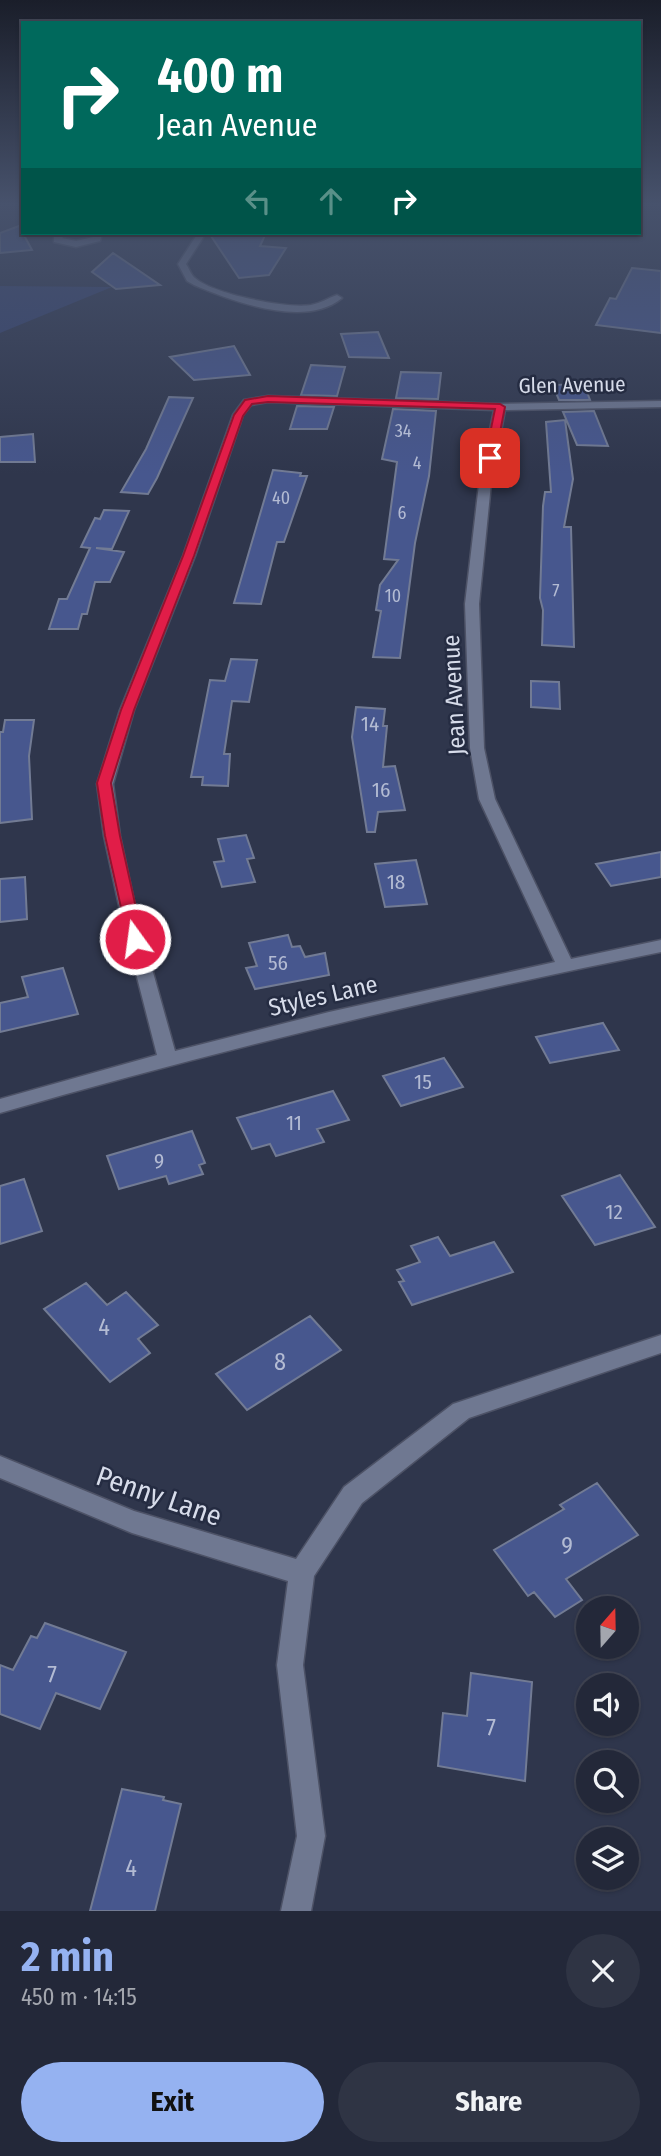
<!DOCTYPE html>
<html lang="en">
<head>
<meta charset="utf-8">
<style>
	:root { --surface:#232839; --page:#2f3444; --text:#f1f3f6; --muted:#a3a6ae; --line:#404453; --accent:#95b2f1 }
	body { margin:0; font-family:"Fira Sans Condensed",sans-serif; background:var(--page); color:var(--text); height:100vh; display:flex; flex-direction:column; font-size:26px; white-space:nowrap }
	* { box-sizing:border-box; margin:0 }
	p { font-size:23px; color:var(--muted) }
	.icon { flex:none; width:38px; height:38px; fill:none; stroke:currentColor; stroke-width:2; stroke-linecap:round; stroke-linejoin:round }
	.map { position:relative; height:1911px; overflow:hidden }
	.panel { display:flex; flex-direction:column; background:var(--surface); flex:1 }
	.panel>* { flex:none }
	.top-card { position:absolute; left:21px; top:21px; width:620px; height:214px; border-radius:0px; box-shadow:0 2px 5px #0004,0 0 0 2px var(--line); background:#00695c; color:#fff; overflow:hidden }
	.needle { width:46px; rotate:20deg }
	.buttons { position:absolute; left:576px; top:1596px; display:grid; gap:14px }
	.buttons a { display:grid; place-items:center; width:63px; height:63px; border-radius:50%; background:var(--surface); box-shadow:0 2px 5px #0004,0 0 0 2px var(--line); font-size:35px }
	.pin { position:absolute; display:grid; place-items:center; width:60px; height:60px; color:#fff; margin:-30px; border-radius:14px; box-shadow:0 4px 10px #0006 }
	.me { position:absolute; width:77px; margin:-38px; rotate:346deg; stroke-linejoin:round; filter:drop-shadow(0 0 5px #0008) }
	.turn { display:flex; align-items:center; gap:24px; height:147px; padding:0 21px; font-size:32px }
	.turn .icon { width:91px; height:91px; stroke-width:2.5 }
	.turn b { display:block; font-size:49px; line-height:60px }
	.lanes { display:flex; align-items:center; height:66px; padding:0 21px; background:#0003; justify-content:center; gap:35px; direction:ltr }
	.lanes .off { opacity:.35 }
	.round { display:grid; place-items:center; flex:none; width:74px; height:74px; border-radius:37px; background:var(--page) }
	.overview { display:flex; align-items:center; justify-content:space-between; height:119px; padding:0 21px }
	h1 { font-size:42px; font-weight:700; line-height:52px; color:var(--accent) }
	.cta { display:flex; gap:14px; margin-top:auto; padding:14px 21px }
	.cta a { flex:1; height:80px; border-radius:42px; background:var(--accent); color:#111; font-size:28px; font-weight:700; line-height:80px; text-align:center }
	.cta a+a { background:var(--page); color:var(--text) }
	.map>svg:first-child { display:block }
	.green { fill:#36436f }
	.building { fill:#47578e; stroke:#727b94; stroke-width:2 }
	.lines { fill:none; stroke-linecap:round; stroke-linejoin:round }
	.minor-casing { stroke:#4d5266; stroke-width:3 }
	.minor { fill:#6f7891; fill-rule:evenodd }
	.route { fill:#e11d48; stroke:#92132f; stroke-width:2 }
	.labels { text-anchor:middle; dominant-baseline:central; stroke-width:5; stroke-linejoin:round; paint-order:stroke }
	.far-number-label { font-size:18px; fill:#b3bbd3 }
	.far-street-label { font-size:21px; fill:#d7dcea; stroke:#252c42 }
	.number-label { font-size:21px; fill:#b3bbd3 }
	.street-label { font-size:24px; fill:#d7dcea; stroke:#252c42 }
	.near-number-label { font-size:24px; fill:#b3bbd3 }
	.near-street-label { font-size:28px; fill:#d7dcea; stroke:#252c42 }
</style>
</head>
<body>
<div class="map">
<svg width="661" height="1911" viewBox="0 0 661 1911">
	<rect width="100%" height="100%" fill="#2f364c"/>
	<path class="green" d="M 0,286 L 112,287 L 0,333 Z"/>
	<path class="building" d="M 19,226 L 32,250 L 0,253 L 0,233 Z
		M 209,233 L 266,233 L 260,246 L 286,248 L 269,275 L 239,278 Z
		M 113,253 L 160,285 L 116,289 L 92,272 Z
		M 632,268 L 661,271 L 661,333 L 596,325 L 610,298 L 616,299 Z
		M 378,332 L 389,358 L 349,357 L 341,334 Z
		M 234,346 L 250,375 L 194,380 L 170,357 Z
		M 311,365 L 345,367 L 337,396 L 301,395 Z
		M 401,372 L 441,373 L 438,399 L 396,398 Z
		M 584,384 L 590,400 L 559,400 L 554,388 L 554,385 Z
		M 169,397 L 193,398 L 157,478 L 148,494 L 121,492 L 146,449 Z
		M 297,406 L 334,407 L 327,429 L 290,429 Z
		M 393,409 L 436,411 L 429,476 L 415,543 L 400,658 L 373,657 L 381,611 L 376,610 L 380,585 L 398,560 L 384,559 L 397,462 L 382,459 Z
		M 594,411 L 608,446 L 577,445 L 563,412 Z
		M 565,420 L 573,479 L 564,527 L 571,527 L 574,647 L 542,645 L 543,610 L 540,598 L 543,506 L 545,492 L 551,492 L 546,422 Z
		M 33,434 L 35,462 L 0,462 L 0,437 Z
		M 273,470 L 301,473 L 300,476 L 307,476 L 284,542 L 277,542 L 261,604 L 234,603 Z
		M 104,510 L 129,511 L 112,549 L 96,548 L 124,552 L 110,582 L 95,582 L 87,614 L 82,614 L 78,629 L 49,629 L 59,599 L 67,599 L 90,548 L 81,547 L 95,518 L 100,519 Z
		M 231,659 L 257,660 L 249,702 L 232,701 L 224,754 L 230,754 L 228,786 L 202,785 L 203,777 L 191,777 L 210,680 L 225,681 Z
		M 531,681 L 559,682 L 560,709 L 531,707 Z
		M 356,707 L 385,709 L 383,726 L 387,726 L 383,767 L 395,766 L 405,810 L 378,812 L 375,832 L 367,832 L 352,737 Z
		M 5,720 L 34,720 L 29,756 L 32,819 L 0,823 L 0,732 L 3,732 Z
		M 246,835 L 254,858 L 247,859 L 255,882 L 222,887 L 214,862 L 224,861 L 218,839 Z
		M 661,852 L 661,877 L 611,886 L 596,864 Z
		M 416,860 L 427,904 L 385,907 L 375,864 Z
		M 25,877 L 27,919 L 0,922 L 0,879 Z
		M 288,935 L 292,947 L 300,946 L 305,957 L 325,953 L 329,975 L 255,989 L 246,968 L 257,966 L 249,943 Z
		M 63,968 L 78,1014 L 0,1032 L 0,1003 L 28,997 L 22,977 Z
		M 603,1023 L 619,1050 L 550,1063 L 536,1037 Z
		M 444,1058 L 463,1087 L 401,1106 L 383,1076 Z
		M 333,1091 L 349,1120 L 317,1129 L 324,1142 L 276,1156 L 270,1144 L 252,1149 L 237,1118 Z
		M 192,1131 L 205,1163 L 199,1165 L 203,1174 L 169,1184 L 166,1176 L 119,1189 L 107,1156 Z
		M 620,1175 L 655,1227 L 595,1245 L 562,1196 Z
		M 24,1179 L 42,1231 L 0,1244 L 0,1186 Z
		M 438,1237 L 450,1256 L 494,1242 L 513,1272 L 412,1305 L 399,1282 L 404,1281 L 397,1270 L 420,1262 L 411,1246 Z
		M 86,1283 L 107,1305 L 126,1292 L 158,1325 L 138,1339 L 150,1353 L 110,1382 L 44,1309 Z
		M 310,1316 L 341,1350 L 247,1410 L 216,1374 Z
		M 597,1483 L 638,1535 L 566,1579 L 582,1600 L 555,1617 L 534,1592 L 528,1596 L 494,1550 L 564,1509 L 560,1505 Z
		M 45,1623 L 126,1652 L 100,1709 L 56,1693 L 40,1729 L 0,1714 L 0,1665 L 13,1670 L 31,1636 L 37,1638 Z
		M 471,1673 L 532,1682 L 525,1781 L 438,1766 L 443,1713 L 467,1716 Z
		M 122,1789 L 164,1797 L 163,1800 L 181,1804 L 155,1911 L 90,1911 Z"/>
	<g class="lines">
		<defs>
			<path id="minor" d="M 58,233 L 69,233 L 62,238 L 76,241 L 93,237 L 89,233 L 102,235 L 100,241 L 76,247 L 54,242 L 54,236 Z
				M 198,233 L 206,233 L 186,264 C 189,268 191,275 195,278 C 213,294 287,309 311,305 C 321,303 328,298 337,295 L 342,298 C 305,329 232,301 194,285 L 187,281 L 178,264 Z
				M 268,396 L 500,404 L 661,401 L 661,407 L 505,410 L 491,484 L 479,604 L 484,748 L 495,799 L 571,959 L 661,940 L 661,952 C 438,997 218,1050 0,1113 L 0,1099 L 157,1055 L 121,915 L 104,836 L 97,784 L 120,710 L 183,556 L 233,415 L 244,400 ZM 268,402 L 494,410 L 479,484 L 465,604 L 470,748 L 479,799 L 555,962 L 329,1012 L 175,1051 L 137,915 L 120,836 L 113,784 L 134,710 L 195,556 L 243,415 L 251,405 Z
				M 661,1335 L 661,1353 L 469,1418 L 362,1503 L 314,1576 L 303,1665 L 325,1836 L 311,1911 L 281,1911 L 297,1836 L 277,1665 L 288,1581 L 132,1533 L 0,1478 L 0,1456 L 134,1511 L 296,1559 L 344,1487 L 453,1404 Z"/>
		</defs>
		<use href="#minor" class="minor-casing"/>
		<use href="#minor" class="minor"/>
	</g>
	<linearGradient id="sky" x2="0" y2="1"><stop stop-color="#1a1e2a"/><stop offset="0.43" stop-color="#47526c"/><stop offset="1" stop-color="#47526c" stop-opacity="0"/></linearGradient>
	<rect width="661" height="474" fill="url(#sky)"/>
	<path class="route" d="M 268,396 L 500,404 L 505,407 L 495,458 L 490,461 L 485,458 L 495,409 L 268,402 L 252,404 L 243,416 L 194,556 L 134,710 L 111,783 L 120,836 L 143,939 L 135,944 L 128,939 L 105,836 L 97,783 L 121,710 L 183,556 L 234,415 L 245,400 Z"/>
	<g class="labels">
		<g class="far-number-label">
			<text x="403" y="431">34</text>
			<text x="417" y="463">4</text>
			<text x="281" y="498">40</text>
			<text x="402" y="513">6</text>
			<text x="556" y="591">7</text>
			<text x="393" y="596">10</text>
		</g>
		<g class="far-street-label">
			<text transform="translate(572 385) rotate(-1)">Glen Avenue</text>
		</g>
		<g class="number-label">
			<text x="370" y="724">14</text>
			<text x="381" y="790">16</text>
			<text x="396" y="882">18</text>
			<text x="278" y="963">56</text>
			<text x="423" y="1082">15</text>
			<text x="294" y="1123">11</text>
			<text x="159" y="1161">9</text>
			<text x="614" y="1212">12</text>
		</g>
		<g class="street-label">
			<text transform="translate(454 695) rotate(-93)">Jean Avenue</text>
			<text transform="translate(323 996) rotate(-13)">Styles Lane</text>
		</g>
		<g class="near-number-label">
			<text x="104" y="1327">4</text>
			<text x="280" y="1362">8</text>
			<text x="567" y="1546">9</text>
			<text x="52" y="1675">7</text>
			<text x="491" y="1728">7</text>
			<text x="131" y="1868">4</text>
		</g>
		<g class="near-street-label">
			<text transform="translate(159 1496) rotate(19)">Penny Lane</text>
		</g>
	</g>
</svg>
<div class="buttons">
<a><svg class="needle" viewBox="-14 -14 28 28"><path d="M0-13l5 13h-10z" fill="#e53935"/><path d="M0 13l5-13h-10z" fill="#a3a6ae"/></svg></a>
<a><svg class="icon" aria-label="sound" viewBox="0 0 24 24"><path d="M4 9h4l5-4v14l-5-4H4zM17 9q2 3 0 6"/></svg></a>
<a><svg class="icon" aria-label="search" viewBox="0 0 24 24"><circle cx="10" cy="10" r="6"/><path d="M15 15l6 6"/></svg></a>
<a><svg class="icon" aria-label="layers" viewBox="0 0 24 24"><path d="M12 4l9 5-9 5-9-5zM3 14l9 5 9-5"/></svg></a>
</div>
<div class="pin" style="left:490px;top:458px;background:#d93025"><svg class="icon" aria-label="arrive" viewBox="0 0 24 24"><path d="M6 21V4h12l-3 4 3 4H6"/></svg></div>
<svg class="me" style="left:135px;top:939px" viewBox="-20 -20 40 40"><circle r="17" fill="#e11d48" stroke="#fff" stroke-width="3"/><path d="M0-11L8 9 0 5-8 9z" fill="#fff"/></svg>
<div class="top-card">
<div class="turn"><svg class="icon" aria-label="right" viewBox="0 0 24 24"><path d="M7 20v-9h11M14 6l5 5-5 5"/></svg><div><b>400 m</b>Jean Avenue</div></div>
<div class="lanes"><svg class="icon off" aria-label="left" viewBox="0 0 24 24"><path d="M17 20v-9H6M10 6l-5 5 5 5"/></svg><svg class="icon off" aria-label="ahead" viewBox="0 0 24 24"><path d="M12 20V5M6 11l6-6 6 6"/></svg><svg class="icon" aria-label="right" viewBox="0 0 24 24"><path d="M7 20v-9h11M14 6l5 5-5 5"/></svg></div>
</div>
</div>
<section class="panel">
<div class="overview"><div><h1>2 min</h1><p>450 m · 14:15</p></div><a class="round"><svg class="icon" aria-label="close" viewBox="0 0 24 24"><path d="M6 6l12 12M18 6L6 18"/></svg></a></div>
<div class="cta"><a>Exit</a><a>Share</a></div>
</section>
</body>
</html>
